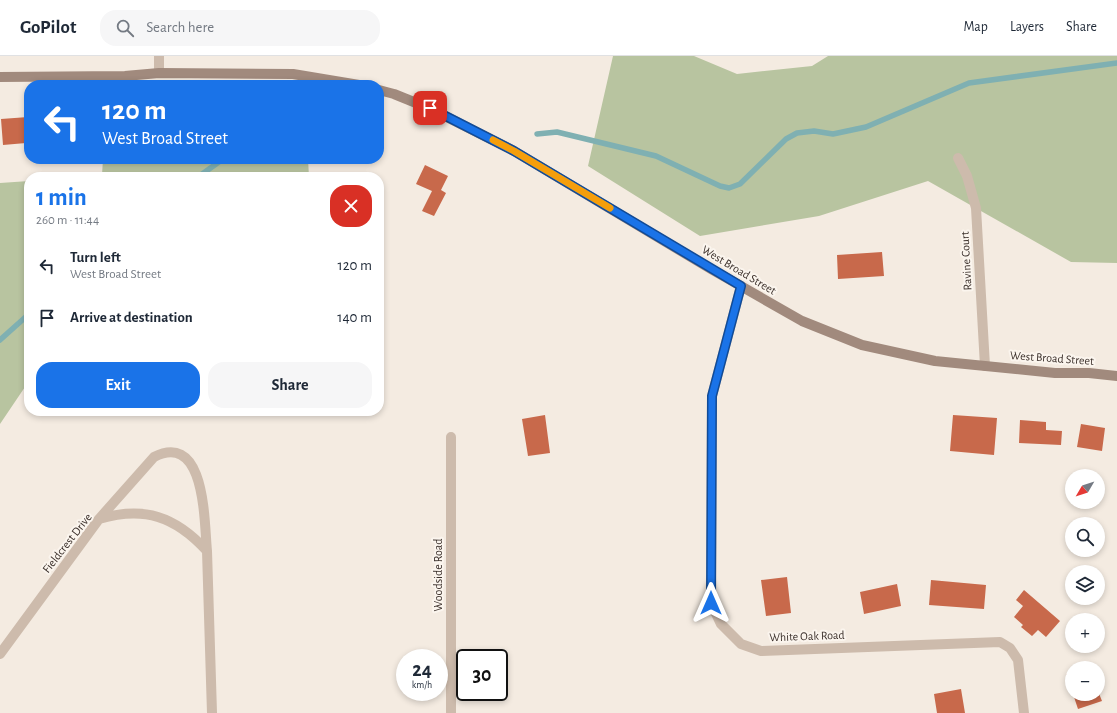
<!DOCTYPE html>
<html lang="en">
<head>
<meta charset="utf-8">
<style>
	:root { --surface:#fff; --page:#f6f6f7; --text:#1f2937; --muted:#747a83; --line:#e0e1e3; --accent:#1a73e8 }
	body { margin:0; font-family:"Alegreya Sans",sans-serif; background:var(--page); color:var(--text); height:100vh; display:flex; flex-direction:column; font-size:15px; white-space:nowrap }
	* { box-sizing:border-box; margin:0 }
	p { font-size:13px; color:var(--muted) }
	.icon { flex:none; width:22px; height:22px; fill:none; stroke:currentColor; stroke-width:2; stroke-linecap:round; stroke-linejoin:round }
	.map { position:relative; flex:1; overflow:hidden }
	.drawer { position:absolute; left:24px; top:116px; width:360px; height:244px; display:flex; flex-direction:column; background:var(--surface); border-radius:16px; box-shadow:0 2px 6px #0003 }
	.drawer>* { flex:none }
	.guide { position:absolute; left:24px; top:24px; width:360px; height:84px; border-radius:16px; box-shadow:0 2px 6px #0003; background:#1a73e8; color:#fff; overflow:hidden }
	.needle { width:26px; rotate:231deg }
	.buttons { position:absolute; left:1065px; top:413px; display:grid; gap:8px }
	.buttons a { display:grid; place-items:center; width:40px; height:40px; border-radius:50%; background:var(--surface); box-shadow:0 2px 6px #0003; font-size:20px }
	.speed { position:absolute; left:396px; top:593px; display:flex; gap:8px; font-size:20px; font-weight:700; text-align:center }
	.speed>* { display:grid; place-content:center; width:52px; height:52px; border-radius:50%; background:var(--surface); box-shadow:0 2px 6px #0003; line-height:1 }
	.speed small { font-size:10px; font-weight:400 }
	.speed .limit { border:2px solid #111; border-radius:6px; background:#fff; color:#111 }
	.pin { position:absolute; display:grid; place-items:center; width:34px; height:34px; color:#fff; margin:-17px; border-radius:8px; box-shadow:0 2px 6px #0006 }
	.me { position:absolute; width:44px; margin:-22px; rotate:0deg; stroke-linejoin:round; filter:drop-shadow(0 0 3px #0008) }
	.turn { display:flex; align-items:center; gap:14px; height:84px; padding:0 12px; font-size:18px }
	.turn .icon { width:52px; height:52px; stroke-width:2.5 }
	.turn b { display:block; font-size:28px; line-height:34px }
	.round { display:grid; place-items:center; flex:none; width:42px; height:42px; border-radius:16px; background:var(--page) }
	.overview { display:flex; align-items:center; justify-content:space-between; height:68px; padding:0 12px }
	h1 { font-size:24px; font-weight:700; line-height:30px; color:var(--accent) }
	.cta { display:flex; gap:8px; margin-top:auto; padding:8px 12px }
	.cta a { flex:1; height:46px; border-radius:16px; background:var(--accent); color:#fff; font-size:16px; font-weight:700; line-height:46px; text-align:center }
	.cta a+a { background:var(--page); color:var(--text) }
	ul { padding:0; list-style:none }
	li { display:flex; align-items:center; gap:12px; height:52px; padding:0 12px }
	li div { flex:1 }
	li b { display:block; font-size:15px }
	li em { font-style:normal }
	header { display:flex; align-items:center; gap:24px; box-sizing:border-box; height:56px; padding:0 20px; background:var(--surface); border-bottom:1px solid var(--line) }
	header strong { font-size:19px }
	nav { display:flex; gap:22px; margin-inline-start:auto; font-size:14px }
	.search { width:280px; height:36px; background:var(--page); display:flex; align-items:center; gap:10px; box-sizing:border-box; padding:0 14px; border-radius:16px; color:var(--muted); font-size:15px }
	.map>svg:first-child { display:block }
	.green { fill:#b8c4a0 }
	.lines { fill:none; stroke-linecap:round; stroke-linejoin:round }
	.stream { stroke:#7fb0b2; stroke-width:5.5 }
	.building { fill:#c8694b }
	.street { stroke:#cdbbac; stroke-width:10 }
	.secondary { stroke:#a18a7d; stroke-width:10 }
	.route-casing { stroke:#114b97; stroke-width:10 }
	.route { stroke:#1a73e8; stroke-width:7 }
	.slow { stroke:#f59e0b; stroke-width:7 }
	.labels { text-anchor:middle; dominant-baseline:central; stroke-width:4; stroke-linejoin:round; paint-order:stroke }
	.street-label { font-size:12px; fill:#3b302b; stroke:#fbf5ee }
</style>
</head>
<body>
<header>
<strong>GoPilot</strong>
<div class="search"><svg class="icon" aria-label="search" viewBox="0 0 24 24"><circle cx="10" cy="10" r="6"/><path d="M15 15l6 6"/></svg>Search here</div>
<nav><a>Map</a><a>Layers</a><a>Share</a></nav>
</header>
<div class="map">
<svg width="1117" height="657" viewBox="0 0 1117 657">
	<rect width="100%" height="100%" fill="#f4ebe1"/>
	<path class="green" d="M 613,0 L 694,0 L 737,18 L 812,10 L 828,0 L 1117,0 L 1117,207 L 1071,206 L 928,125 L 819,160 L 700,180 L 588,110 Z
		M 103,103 L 308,103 L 309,121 L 76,121 L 102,119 Z
		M 29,125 L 29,325 L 0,368 L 0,127 Z"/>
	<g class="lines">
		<path class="stream" d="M 537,78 L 557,76 L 656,100 L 720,130 L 729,132 L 740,128 L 786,83 L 797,77 L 814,75 L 833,78 L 866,71 L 969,27 L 1117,7
			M 198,121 L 223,103
			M 0,284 L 29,258"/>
	</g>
	<path class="building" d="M 28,61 L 29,93 L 26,93 L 26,87 L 3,89 L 1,63 Z
		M 53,103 L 71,103 L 71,108 L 53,108 Z
		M 425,109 L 448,120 L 441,134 L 446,137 L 434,160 L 422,155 L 432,135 L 416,128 Z
		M 882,196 L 884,220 L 838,223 L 837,199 Z
		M 545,359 L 550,397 L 528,400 L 522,363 Z
		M 953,359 L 997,362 L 994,399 L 950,395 Z
		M 1020,364 L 1046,366 L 1046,374 L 1062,375 L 1061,389 L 1019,387 Z
		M 1081,368 L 1105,372 L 1102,395 L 1077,391 Z
		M 787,521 L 791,557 L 766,560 L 761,524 Z
		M 931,524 L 986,529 L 984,553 L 929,549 Z
		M 897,528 L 901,550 L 864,558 L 860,536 Z
		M 1024,534 L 1060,565 L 1046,581 L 1038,574 L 1032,580 L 1021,571 L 1023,569 L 1014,561 L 1023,550 L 1016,544 Z
		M 1072,616 L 1072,635 L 1066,618 Z
		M 961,633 L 965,657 L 937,657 L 934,638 Z
		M 1098,635 L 1102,645 L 1078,653 L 1073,638 L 1098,638 Z"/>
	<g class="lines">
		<path class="street" d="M 159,0 L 159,17
			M 958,102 L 967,120 L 976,152 L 985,310
			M 741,230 L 712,340 L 711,547 L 721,568 L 741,588 L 761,595 L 1000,586 L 1010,592 L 1018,604 L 1024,657
			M 451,381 L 451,657
			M 99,463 L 154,401 C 206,375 204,465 207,495
			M 0,598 L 99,463 C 144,450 175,460 207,495 L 212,657"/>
		<path class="secondary" d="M 0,21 L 125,20 L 159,17 L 293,18 L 359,29
			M 379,34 L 394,38 L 431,53 L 514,95 L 711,213 L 802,265 L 862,289 L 935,305 L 1055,317 L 1089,317 L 1117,320"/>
	</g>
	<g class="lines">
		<defs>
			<path id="route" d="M 430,52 L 514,95 L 741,230 L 712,340 L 711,547"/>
		</defs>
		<use href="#route" class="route-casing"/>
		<use href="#route" class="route"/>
		<path class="slow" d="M 493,84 L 514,95 L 610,152"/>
	</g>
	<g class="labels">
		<g class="street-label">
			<text transform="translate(966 205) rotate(-93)">Ravine Court</text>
			<text transform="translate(739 214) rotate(31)">West Broad Street</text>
			<text transform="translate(1052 302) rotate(4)">West Broad Street</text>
			<text transform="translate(67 487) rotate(-52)">Fieldcrest Drive</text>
			<text transform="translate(438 519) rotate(-90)">Woodside Road</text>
			<text transform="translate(807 580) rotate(-2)">White Oak Road</text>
		</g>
	</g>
</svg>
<div class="buttons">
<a><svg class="needle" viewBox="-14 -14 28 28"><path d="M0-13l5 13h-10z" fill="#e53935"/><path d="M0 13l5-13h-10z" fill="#747a83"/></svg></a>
<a><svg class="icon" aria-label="search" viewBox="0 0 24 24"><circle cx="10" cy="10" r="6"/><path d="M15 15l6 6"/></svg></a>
<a><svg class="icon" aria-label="layers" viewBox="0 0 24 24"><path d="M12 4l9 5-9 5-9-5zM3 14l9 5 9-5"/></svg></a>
<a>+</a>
<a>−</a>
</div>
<div class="speed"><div>24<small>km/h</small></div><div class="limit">30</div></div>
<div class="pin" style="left:430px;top:52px;background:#d93025"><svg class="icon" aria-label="arrive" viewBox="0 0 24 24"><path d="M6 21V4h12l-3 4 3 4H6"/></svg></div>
<svg class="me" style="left:711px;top:547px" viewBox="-20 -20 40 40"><path d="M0-17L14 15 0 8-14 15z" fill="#1a73e8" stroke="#fff" stroke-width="4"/></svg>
<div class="guide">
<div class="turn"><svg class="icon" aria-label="left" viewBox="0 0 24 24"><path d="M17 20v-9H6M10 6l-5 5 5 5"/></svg><div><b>120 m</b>West Broad Street</div></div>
</div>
<section class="drawer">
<div class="overview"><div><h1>1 min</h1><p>260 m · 11:44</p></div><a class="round" style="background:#d93025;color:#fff"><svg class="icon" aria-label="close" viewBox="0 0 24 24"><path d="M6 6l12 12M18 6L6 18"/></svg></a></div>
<ul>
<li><svg class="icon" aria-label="left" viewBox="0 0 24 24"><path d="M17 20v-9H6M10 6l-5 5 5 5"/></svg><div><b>Turn left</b><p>West Broad Street</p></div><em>120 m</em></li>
<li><svg class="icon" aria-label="arrive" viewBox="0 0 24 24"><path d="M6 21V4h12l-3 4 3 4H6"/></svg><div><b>Arrive at destination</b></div><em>140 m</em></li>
</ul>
<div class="cta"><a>Exit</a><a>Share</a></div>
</section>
</div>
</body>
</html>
